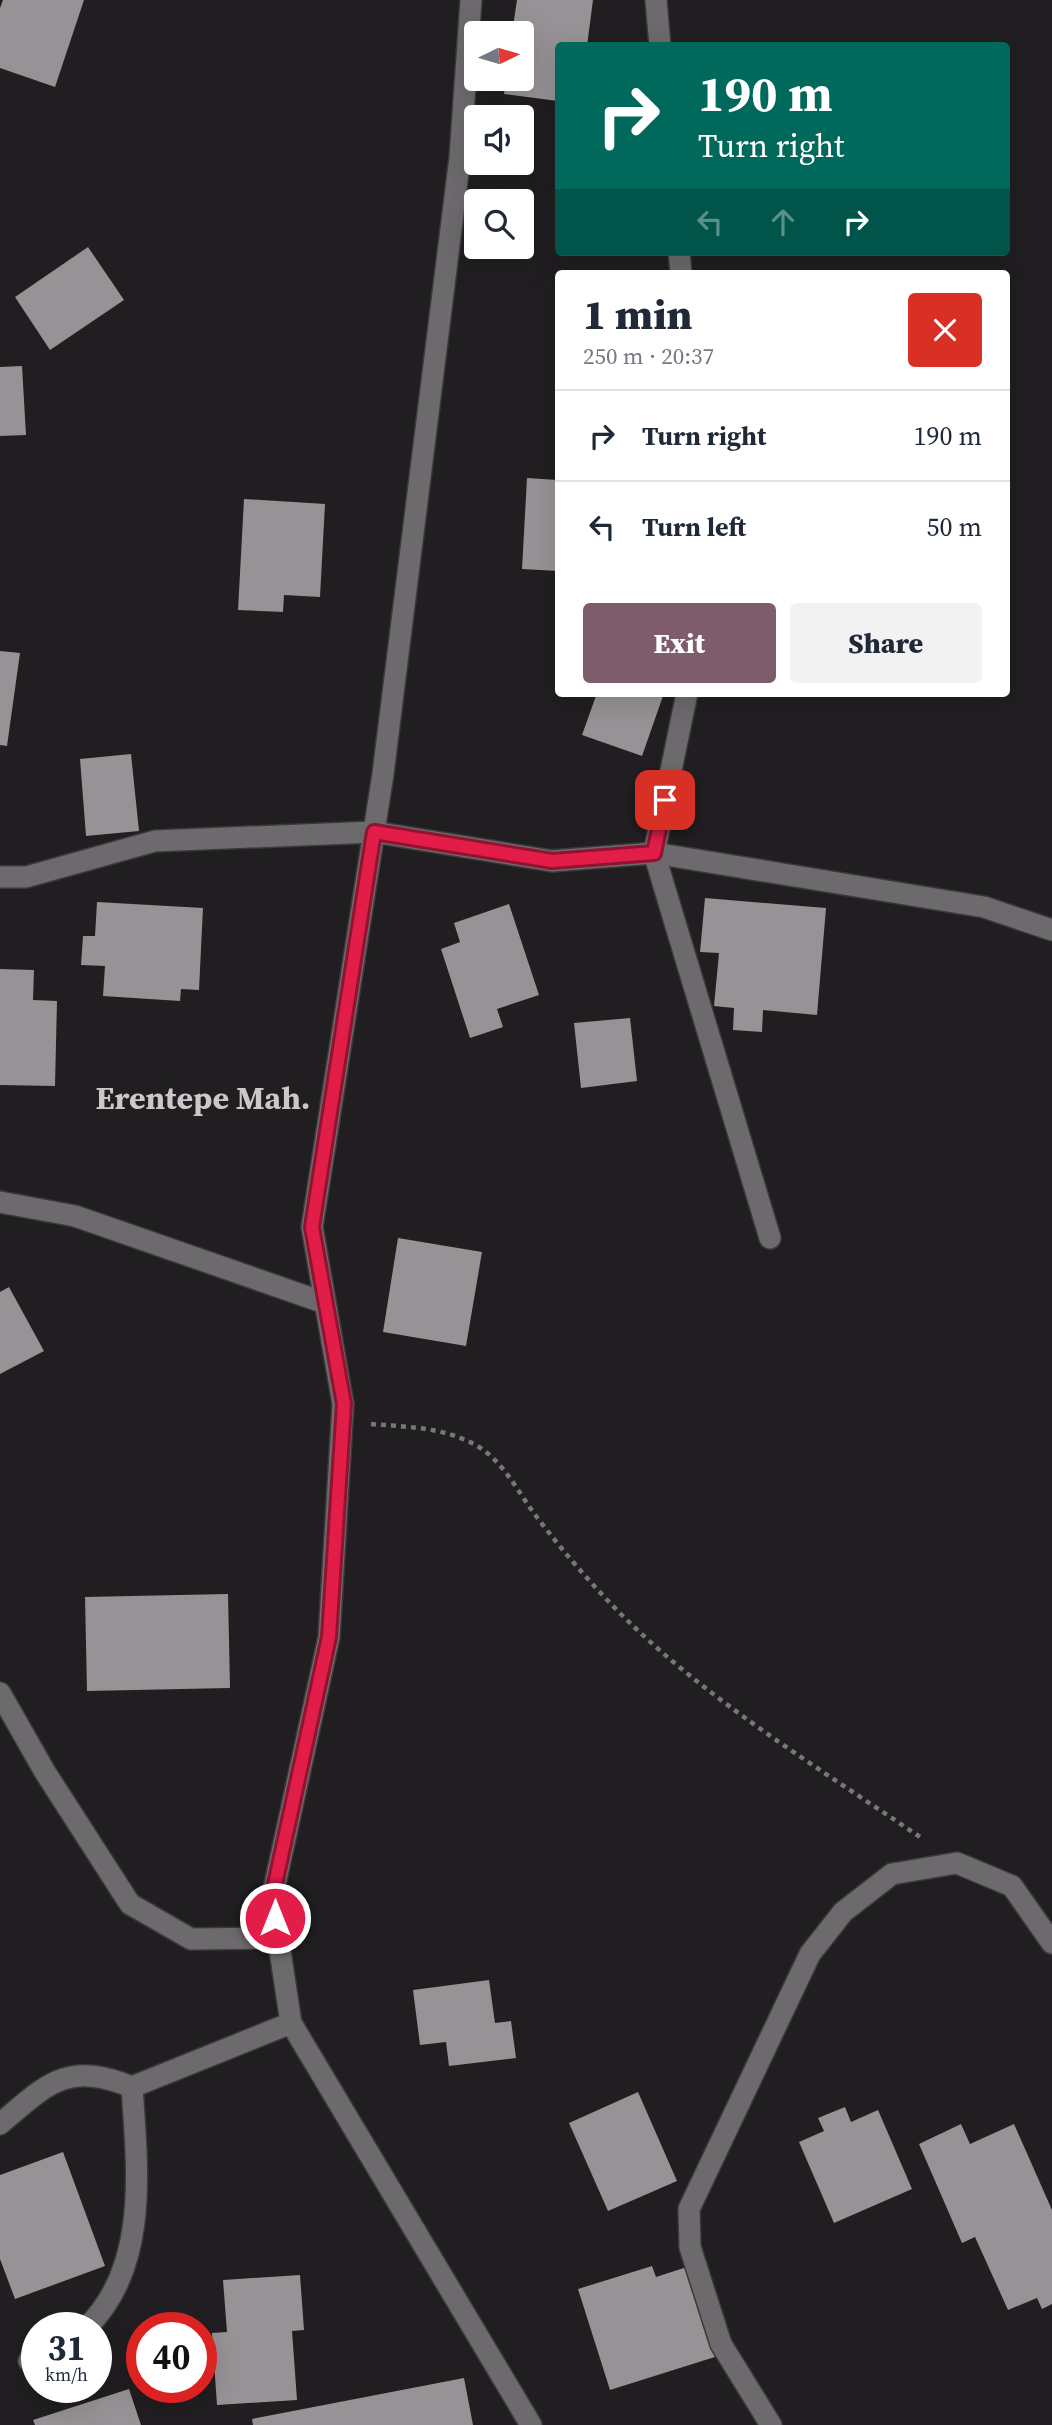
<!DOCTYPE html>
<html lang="en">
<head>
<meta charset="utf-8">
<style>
	:root { --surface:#fff; --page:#f2f2f3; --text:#1f2937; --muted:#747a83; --line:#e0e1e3; --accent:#7e5c6c }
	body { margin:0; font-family:"Source Serif 4",serif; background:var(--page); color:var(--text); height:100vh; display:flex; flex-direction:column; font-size:26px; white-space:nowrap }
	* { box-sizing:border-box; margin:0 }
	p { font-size:23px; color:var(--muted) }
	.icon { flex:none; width:38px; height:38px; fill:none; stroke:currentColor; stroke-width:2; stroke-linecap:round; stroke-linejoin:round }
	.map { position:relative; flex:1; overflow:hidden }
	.sheet { position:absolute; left:555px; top:270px; width:455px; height:427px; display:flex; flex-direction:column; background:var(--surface); border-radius:7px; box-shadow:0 7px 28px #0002 }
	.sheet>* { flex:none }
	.banner { position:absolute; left:555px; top:42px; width:455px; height:214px; border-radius:7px; box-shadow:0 7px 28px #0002; background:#00695c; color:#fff; overflow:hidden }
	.needle { width:46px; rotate:85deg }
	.tools { position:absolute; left:464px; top:21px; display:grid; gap:14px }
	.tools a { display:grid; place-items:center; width:70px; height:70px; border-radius:7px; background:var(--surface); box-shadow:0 7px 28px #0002; font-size:35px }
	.speed { position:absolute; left:21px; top:2312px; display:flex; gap:14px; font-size:35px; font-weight:700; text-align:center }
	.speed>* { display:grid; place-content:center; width:91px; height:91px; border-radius:50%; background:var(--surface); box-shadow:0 7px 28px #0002; line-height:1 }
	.speed small { font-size:18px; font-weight:400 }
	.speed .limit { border:10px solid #d22; background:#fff; color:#111 }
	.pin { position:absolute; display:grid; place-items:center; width:60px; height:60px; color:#fff; margin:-30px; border-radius:14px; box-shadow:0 4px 10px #0006 }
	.me { position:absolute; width:77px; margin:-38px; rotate:0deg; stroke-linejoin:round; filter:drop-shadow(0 0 5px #0008) }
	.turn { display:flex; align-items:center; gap:24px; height:147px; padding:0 28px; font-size:32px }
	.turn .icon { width:91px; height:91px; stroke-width:2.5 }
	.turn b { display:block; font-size:49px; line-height:60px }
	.lanes { display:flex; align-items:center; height:66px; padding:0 28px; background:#0003; justify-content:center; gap:35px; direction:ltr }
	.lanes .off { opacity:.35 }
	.round { display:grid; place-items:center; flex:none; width:74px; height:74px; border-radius:7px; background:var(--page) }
	.head { display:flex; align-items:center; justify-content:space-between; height:119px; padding:0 28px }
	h1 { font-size:42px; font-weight:800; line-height:52px }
	.cta { display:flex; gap:14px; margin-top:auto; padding:14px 28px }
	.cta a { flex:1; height:80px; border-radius:7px; background:var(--accent); color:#fff; font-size:28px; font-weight:800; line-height:80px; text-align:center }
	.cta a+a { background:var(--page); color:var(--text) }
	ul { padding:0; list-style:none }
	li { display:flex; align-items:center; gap:21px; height:91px; padding:0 28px; border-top:2px solid var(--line) }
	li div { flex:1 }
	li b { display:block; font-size:26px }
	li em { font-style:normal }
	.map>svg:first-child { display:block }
	.building { fill:#969295 }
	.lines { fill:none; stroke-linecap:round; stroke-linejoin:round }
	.service-casing { stroke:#3a383a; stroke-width:24 }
	.minor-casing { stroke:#3a383a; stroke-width:24 }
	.tertiary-casing { stroke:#3a383a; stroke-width:24 }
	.path { stroke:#787678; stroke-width:4.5; stroke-dasharray:5 5; stroke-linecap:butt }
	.service { stroke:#6d6a6d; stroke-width:21 }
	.minor { stroke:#6d6a6d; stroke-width:21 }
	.tertiary { stroke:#6d6a6d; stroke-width:21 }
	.route-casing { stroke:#92132f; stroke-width:18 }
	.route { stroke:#e11d48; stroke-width:12 }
	.labels { text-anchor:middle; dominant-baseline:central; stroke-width:7; stroke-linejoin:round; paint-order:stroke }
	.district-label { font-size:32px; font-weight:bold; fill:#cbc7ca; stroke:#201e20 }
</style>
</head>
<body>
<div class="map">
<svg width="1052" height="2425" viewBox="0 0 1052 2425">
	<rect width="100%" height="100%" fill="#201e20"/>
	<path class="building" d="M 3,0 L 84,0 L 55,87 L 0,68 L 0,8 Z
		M 517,0 L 593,0 L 587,46 L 558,46 L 558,101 L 504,94 L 506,79 L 522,79 L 522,33 L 512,33 Z
		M 88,247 L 124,300 L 50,350 L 15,297 Z
		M 22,366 L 26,435 L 0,436 L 0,367 Z
		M 527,478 L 558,480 L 558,571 L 522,569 Z
		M 244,499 L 325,504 L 320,597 L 284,595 L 283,612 L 238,610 Z
		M 0,651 L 20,653 L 7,746 L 0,745 Z
		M 597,693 L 664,693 L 642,756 L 582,735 Z
		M 131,754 L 139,831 L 86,836 L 80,759 Z
		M 705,898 L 826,908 L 817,1015 L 763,1010 L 762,1032 L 733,1030 L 734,1008 L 714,1006 L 719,953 L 700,952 Z
		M 97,902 L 203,908 L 199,990 L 181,989 L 180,1001 L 103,996 L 105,966 L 81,965 L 83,936 L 95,936 Z
		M 509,904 L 539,995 L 497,1009 L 503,1027 L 470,1038 L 441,949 L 460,942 L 454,923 Z
		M 0,969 L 34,970 L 33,1000 L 57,1001 L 55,1086 L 0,1085 Z
		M 630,1018 L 637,1081 L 581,1088 L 574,1023 Z
		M 398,1238 L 482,1252 L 466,1346 L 383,1332 Z
		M 9,1287 L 44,1351 L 0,1374 L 0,1292 Z
		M 228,1594 L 230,1688 L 87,1691 L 85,1597 Z
		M 489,1980 L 495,2023 L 511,2021 L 516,2058 L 449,2066 L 446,2042 L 420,2045 L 413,1990 Z
		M 638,2092 L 677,2181 L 608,2211 L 569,2123 Z
		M 845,2107 L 851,2122 L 878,2110 L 912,2189 L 834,2223 L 799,2142 L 824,2131 L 818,2118 Z
		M 961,2124 L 970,2144 L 1014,2124 L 1052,2210 L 1052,2304 L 1042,2309 L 1037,2298 L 1008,2310 L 975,2237 L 962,2243 L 919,2144 Z
		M 63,2152 L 105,2266 L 15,2299 L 0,2259 L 0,2175 Z
		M 652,2266 L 656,2277 L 690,2266 L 718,2356 L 610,2390 L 578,2289 Z
		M 300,2275 L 304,2330 L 292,2331 L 297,2400 L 217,2405 L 212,2333 L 227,2332 L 223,2280 Z
		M 464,2378 L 473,2425 L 253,2425 L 252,2419 Z
		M 129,2389 L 141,2425 L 35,2425 L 33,2420 Z"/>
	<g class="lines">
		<defs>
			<path id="service" d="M 654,853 L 770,1238
				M 0,2124 C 48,2083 67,2061 132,2087 C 137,2166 150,2267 86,2328
				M 29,2361 L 37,2356"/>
			<path id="minor" d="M 656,0 L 660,46
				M 679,252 L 681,273
				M 654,853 L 687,693
				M 0,877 L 26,877 L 155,841 L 374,832 L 552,861 L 654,853 L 984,907 L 1052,930
				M 0,1202 L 75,1216 L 325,1303
				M 0,1693 L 45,1772 L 130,1904 L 191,1939 L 278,1938
				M 132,2087 L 291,2023
				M 771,2425 L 721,2344 L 690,2247 L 689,2209 L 810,1954 L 843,1912 L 892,1874 L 957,1863 L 1012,1886 L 1052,1943"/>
			<path id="tertiary" d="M 471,0 L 460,157 L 383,774 L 312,1227 L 343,1404 L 329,1637 L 272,1898 L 291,2023 L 531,2425"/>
		</defs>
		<use href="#service" class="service-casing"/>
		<use href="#minor" class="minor-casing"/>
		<use href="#tertiary" class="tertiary-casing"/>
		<path class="path" d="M 371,1424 C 408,1427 446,1427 479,1447 C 505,1464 518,1492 536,1516 C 565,1554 596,1590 630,1623 C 715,1705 823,1771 920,1837"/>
		<use href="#service" class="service"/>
		<use href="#minor" class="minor"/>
		<use href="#tertiary" class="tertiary"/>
	</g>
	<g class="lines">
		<defs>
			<path id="route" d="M 275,1918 L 272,1898 L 329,1637 L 344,1404 L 312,1227 L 374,832 L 552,861 L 654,853 L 665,800"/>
		</defs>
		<use href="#route" class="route-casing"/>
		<use href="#route" class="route"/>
	</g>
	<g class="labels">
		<g class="district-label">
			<text x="203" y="1098">Erentepe Mah.</text>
		</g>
	</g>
</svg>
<div class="tools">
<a><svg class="needle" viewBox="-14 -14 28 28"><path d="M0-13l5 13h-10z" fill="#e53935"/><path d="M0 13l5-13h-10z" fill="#747a83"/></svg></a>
<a><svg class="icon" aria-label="sound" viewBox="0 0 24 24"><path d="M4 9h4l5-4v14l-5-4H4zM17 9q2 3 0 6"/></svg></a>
<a><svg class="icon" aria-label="search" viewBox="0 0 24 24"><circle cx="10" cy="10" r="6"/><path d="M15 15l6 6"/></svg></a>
</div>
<div class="speed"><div>31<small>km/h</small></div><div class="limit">40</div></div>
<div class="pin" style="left:665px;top:800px;background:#d93025"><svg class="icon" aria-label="arrive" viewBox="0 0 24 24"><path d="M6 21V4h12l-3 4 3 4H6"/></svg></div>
<svg class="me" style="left:275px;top:1918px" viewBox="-20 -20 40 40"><circle r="17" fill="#e11d48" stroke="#fff" stroke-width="3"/><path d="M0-11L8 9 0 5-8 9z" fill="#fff"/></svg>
<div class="banner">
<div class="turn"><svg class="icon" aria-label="right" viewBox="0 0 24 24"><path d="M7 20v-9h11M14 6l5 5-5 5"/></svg><div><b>190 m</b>Turn right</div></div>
<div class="lanes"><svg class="icon off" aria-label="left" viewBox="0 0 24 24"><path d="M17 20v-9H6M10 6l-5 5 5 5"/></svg><svg class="icon off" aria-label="ahead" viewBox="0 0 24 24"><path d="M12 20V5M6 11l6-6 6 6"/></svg><svg class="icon" aria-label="right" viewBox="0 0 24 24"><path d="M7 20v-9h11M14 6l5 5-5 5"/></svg></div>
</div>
<section class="sheet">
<div class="head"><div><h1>1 min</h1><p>250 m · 20:37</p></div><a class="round" style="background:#d93025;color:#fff"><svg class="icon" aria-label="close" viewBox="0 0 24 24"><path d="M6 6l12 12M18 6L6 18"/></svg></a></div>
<ul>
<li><svg class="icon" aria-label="right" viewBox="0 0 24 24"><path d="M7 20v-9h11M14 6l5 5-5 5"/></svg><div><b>Turn right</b></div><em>190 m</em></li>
<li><svg class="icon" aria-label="left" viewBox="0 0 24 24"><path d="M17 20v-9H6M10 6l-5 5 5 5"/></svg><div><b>Turn left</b></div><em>50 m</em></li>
</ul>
<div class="cta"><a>Exit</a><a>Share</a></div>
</section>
</div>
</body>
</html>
